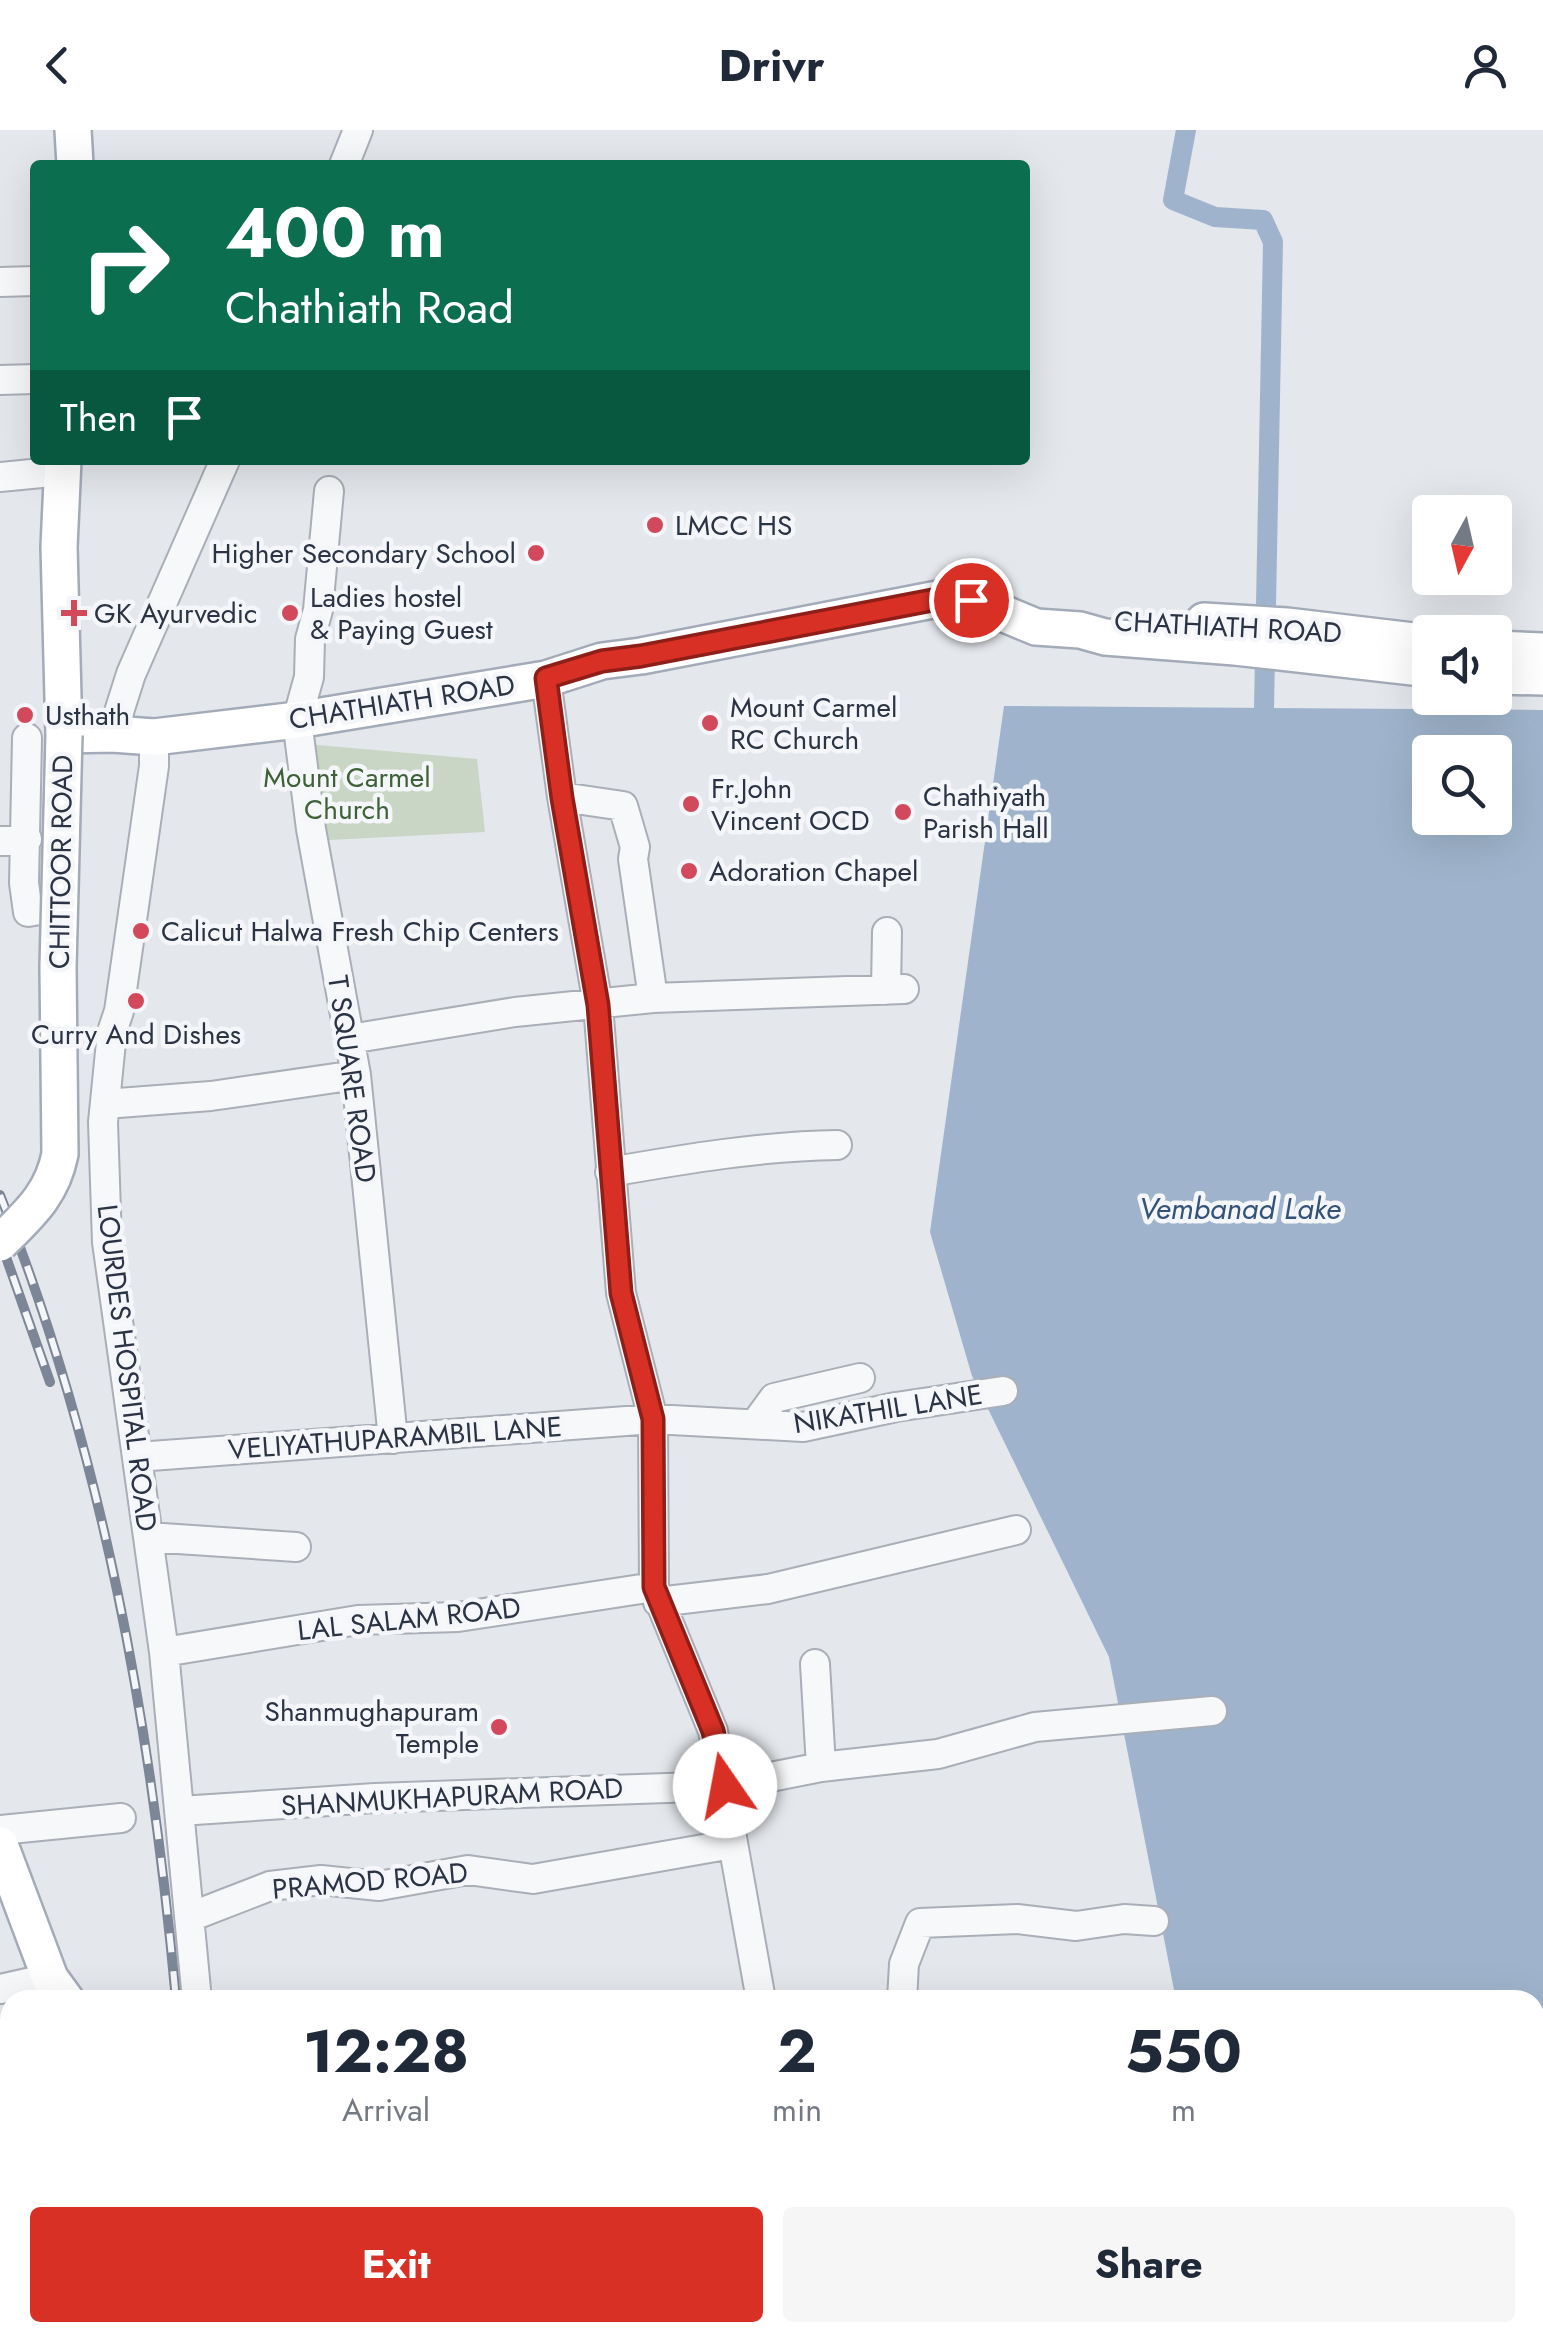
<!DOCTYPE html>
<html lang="en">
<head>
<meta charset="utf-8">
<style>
	:root { --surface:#fff; --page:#f6f6f7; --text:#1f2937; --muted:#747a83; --accent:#d93025 }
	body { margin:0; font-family:Jost,sans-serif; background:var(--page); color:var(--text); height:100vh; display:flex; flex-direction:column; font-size:38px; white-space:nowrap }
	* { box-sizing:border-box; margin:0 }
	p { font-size:32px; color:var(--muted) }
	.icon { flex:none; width:55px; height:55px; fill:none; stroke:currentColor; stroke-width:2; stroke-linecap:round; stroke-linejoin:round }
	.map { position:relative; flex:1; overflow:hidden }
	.sheet { position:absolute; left:0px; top:1860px; width:1545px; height:352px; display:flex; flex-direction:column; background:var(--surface); border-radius:30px 30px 0 0; box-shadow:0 10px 40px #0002 }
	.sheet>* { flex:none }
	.banner { position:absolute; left:30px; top:30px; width:1000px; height:305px; border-radius:10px; box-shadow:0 10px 40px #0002; background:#0b6e4f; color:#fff; overflow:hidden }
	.needle { width:65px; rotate:188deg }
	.controls { position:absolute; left:1412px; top:365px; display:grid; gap:20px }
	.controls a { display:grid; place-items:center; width:100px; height:100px; border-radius:10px; background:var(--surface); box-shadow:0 10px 40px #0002; font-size:50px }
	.pin { position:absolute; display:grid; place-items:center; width:85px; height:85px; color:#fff; margin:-42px; border:5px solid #fff; border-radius:50%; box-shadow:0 2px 10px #0007 }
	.me { position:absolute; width:110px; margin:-55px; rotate:348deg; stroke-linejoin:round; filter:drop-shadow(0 0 8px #0008) }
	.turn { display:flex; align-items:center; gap:35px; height:210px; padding:0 30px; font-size:45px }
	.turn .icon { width:130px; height:130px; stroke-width:2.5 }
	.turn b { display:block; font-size:70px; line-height:85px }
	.then { display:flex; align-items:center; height:95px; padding:0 30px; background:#0003; gap:20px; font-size:38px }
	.eta { display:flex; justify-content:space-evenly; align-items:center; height:170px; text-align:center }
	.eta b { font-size:60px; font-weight:700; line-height:70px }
	.primary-button { display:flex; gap:20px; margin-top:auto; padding:20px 30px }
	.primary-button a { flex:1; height:115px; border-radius:10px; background:var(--accent); color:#fff; font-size:40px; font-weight:700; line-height:115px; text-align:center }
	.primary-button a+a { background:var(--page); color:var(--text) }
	header { display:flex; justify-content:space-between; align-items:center; height:130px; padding:0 30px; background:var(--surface); font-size:45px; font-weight:700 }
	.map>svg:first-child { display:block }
	.green { fill:#c9d6c5 }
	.water { fill:#9fb4cc; fill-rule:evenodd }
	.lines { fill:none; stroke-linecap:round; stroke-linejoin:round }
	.canal { stroke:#9fb4cc; stroke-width:20 }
	.minor-casing { stroke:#a9aeb7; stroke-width:32 }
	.major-casing { stroke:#a3abb8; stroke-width:40 }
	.minor { stroke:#f7f8fa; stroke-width:28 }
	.major { stroke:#fff; stroke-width:35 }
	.rail-casing { stroke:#7d8696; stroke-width:10 }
	.rail { stroke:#f4f6f9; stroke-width:6; stroke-dasharray:19; stroke-linecap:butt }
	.major-bridge-casing { stroke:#a3abb8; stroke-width:40; stroke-linecap:butt }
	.major-bridge { stroke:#fff; stroke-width:35 }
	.route-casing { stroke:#8d1f18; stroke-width:25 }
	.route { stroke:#d93025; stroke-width:18 }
	.poi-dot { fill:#d1495b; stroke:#f4f6f9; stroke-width:4 }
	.labels { text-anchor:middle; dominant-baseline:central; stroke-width:9; stroke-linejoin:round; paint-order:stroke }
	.poi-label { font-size:28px; fill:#2b3445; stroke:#f4f6f9; text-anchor:start }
	.street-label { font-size:28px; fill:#2b3445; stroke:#f4f6f9 }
	.park-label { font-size:28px; fill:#3f6138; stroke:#f4f6f9 }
	.water-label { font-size:30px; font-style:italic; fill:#34527a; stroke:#f4f6f9 }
</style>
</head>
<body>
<header><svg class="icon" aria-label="back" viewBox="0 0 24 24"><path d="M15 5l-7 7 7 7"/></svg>Drivr<svg class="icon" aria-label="person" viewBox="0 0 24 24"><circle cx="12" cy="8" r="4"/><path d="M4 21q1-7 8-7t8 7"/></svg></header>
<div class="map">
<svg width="1543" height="2212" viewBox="0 0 1543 2212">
	<rect width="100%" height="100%" fill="#e4e7ec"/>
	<path class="green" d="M 295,613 L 477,629 L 485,702 L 310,711 Z"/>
	<path class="water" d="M 1004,576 L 1543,580 L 1543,2212 L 1276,2212 L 1273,2203 L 1535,2202 L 1535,1870 L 1176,1870 L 1109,1527 L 972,1246 L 930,1102 ZM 1430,622 L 1495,622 L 1495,688 L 1430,688 Z"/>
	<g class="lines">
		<path class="canal" d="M 1186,0 L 1173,70 L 1215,87 L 1263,90 L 1273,112 L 1264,578"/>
		<defs>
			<path id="minor" d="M 344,35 L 358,0
				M 0,152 L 35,151
				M 0,250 L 35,249
				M 0,347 L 62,341
				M 329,361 L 318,480 L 310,509 L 309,547 L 297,590 L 311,699 L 356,945 L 393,1309
				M 546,549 L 562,667 L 598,875 L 621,1163 L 653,1289 L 654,1457 L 713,1601 L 761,1870
				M 112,604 L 131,544 L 225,330
				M 154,607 L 154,636 L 119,881 L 112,902 L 103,992 L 107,1112 L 164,1522 L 197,1870
				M 27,608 L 24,753 L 28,782 L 40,780
				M 0,711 L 27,709
				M 886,860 L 887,802
				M 653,868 L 904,859
				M 350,909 L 515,882 L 653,868 L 633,729 L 635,717 L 623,676 L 562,667
				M 105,974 L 211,966 L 356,945
				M 610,1042 C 685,1029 762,1016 837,1015
				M 755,1294 L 774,1268 L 860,1248
				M 137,1327 L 653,1289 L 803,1297 L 896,1277 L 1003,1261
				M 148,1407 L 296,1417
				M 658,1472 L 768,1459 L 1016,1400
				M 164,1522 L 358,1490 L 458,1487 L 654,1457
				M 815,1534 L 821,1637
				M 180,1681 L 375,1668 L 725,1656 L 821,1637 L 938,1624 L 1035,1597 L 1212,1581
				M 0,1700 L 121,1688
				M 190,1787 L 270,1756 L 321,1750 L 379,1756 L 468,1740 L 533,1749 L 732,1714
				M 0,1859 L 50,1848
				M 902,1870 L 904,1834 L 920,1793 L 1017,1789 L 1076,1796 L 1124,1789 L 1154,1791
				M 0,1992 L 10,1991
				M 0,2056 L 10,2055
				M 220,2202 L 220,2212
				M 934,2202 L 937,2212
				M 0,2207 L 64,2202
				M 760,2212 L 760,2202"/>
			<path id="major" d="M 73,0 L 75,35
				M 63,330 L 59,417 L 64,605 L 112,604 L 154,607 L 297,590 L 546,549 L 602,531 L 641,526 L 943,468 L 971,470 L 1036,497 L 1080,500 L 1105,507 L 1235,517 L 1430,539
				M 1204,491 L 1287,496 L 1430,513
				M 1495,519 L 1543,521
				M 1495,546 L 1543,547
				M 0,1715 L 50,1848 L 66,1870
				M 163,2202 L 164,2212"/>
		</defs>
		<use href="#minor" class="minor-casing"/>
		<use href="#major" class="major-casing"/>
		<use href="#minor" class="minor"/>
		<use href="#major" class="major"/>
		<defs>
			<path id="rail" d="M 0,1065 C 103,1323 151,1595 176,1870
				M 0,1110 L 50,1252
				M 208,2202 L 209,2212"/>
		</defs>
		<use href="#rail" class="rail-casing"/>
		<use href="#rail" class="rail"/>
		<defs>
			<path id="major-bridge" d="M 0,1113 C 28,1085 52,1065 60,1024 L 58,837 L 64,605"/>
		</defs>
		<use href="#major-bridge" class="major-bridge-casing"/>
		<use href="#major-bridge" class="major-bridge"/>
	</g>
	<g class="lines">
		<defs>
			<path id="route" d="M 725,1656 L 713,1601 L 654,1457 L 653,1289 L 621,1163 L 598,875 L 562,668 L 546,548 L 602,531 L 641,526 L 943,468 L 971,470"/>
		</defs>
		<use href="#route" class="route-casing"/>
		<use href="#route" class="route"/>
	</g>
	<g class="poi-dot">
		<circle cx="655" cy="395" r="10"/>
		<circle cx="536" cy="423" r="10"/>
		<path d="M69 468h10v10h10v10h-10v10h-10v-10h-10v-10h10z"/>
		<circle cx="290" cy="483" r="10"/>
		<circle cx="25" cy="585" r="10"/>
		<circle cx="710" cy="593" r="10"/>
		<circle cx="691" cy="674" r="10"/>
		<circle cx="903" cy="682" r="10"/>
		<circle cx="689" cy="741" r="10"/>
		<circle cx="141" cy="801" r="10"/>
		<circle cx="136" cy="871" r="10"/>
		<circle cx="499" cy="1597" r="10"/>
	</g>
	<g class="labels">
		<g class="poi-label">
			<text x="675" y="395">LMCC HS</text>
			<text x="516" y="423" text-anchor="end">Higher Secondary School</text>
			<text x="310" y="467">Ladies hostel<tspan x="310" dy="32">&amp; Paying Guest</tspan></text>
			<text x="94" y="483">GK Ayurvedic</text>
			<text x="730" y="577">Mount Carmel<tspan x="730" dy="32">RC Church</tspan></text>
			<text x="45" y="585">Usthath</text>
			<text x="711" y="658">Fr.John<tspan x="711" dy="32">Vincent OCD</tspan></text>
			<text x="923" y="666">Chathiyath<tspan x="923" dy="32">Parish Hall</tspan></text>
			<text x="709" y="741">Adoration Chapel</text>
			<text x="161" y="801">Calicut Halwa Fresh Chip Centers</text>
			<text x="136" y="904" text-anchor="middle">Curry And Dishes</text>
			<text x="479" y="1581" text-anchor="end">Shanmughapuram<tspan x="479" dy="32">Temple</tspan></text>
		</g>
		<g class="street-label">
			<text transform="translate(1228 497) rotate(3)">CHATHIATH ROAD</text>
			<text transform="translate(402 572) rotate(-9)">CHATHIATH ROAD</text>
			<text transform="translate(61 732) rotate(-89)">CHITTOOR ROAD</text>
			<text transform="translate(352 949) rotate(82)">T SQUARE ROAD</text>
			<text transform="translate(127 1238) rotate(83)">LOURDES HOSPITAL ROAD</text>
			<text transform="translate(888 1279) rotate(-9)">NIKATHIL LANE</text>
			<text transform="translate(395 1308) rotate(-4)">VELIYATHUPARAMBIL LANE</text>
			<text transform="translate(409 1489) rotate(-6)">LAL SALAM ROAD</text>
			<text transform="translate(452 1667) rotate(-3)">SHANMUKHAPURAM ROAD</text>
			<text transform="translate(370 1751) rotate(-5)">PRAMOD ROAD</text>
		</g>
		<g class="park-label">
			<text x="347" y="647">Mount Carmel<tspan x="347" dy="32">Church</tspan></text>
		</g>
		<g class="water-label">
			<text x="1240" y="1078">Vembanad Lake</text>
		</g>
	</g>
</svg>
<div class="controls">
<a><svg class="needle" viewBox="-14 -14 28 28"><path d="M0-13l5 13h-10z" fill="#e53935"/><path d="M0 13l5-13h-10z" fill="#747a83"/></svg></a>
<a><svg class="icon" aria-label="sound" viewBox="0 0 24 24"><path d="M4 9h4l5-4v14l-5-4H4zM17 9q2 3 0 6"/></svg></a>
<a><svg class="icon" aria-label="search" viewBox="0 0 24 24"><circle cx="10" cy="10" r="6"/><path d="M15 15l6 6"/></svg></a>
</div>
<div class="pin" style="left:971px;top:470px;background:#d93025"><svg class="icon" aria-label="arrive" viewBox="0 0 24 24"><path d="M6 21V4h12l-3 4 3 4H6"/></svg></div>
<svg class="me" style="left:725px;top:1656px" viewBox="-20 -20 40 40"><circle r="19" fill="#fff"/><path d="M0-13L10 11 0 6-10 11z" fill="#d93025"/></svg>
<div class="banner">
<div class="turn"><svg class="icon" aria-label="right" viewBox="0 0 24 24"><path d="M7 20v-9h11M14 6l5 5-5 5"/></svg><div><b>400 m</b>Chathiath Road</div></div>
<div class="then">Then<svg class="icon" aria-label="arrive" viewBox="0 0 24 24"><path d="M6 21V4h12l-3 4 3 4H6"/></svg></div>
</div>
<section class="sheet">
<div class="eta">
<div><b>12:28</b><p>Arrival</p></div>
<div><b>2</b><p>min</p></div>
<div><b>550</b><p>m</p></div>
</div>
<div class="primary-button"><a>Exit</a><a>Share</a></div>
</section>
</div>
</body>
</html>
